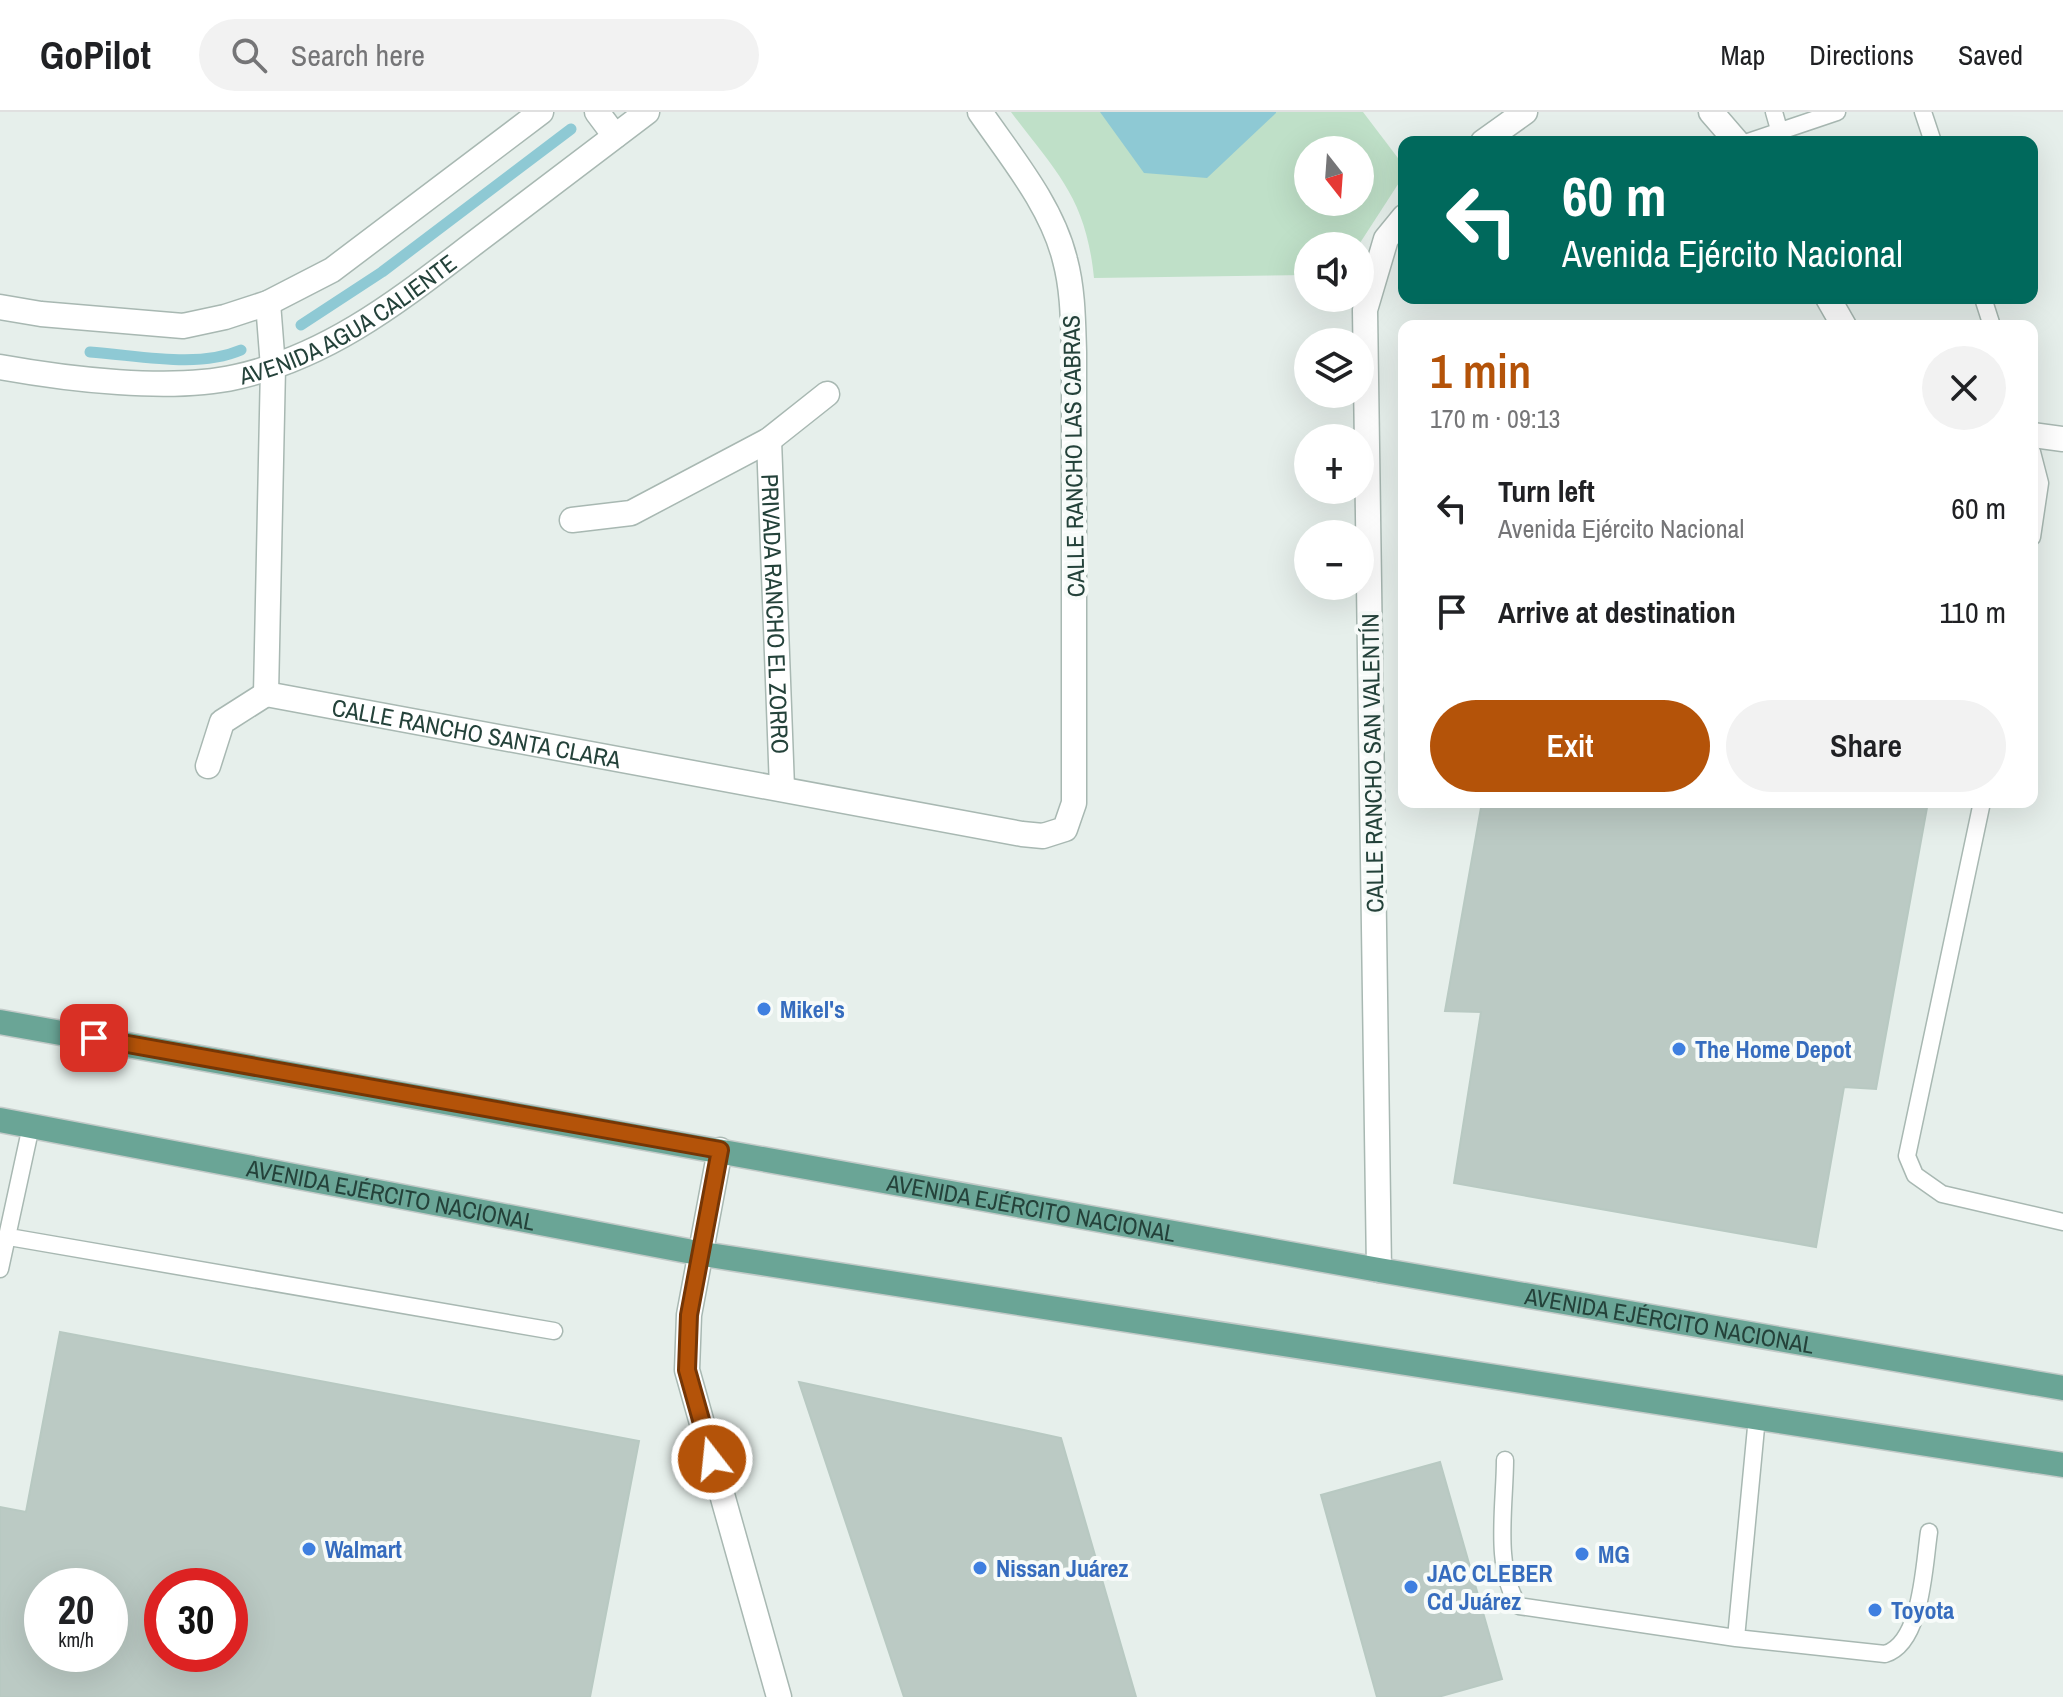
<!DOCTYPE html>
<html lang="en">
<head>
<meta charset="utf-8">
<style>
	:root { --surface:#fff; --page:#f2f2f2; --text:#202124; --muted:#757577; --line:#e0e0e0; --accent:#b45309 }
	body { margin:0; font-family:"Archivo Narrow",sans-serif; background:var(--page); color:var(--text); height:100vh; display:flex; flex-direction:column; font-size:30px; white-space:nowrap }
	* { box-sizing:border-box; margin:0 }
	p { font-size:26px; color:var(--muted) }
	.icon { flex:none; width:44px; height:44px; fill:none; stroke:currentColor; stroke-width:2; stroke-linecap:round; stroke-linejoin:round }
	.map { position:relative; flex:1; overflow:hidden }
	.drawer { position:absolute; left:1398px; top:208px; width:640px; height:488px; display:flex; flex-direction:column; background:var(--surface); border-radius:16px; box-shadow:0 8px 32px #0002 }
	.drawer>* { flex:none }
	.hud { position:absolute; left:1398px; top:24px; width:640px; height:168px; border-radius:16px; box-shadow:0 8px 32px #0002; background:#00695c; color:#fff; overflow:hidden }
	.needle { width:52px; rotate:163deg }
	.tools { position:absolute; left:1294px; top:24px; display:grid; gap:16px }
	.tools a { display:grid; place-items:center; width:80px; height:80px; border-radius:50%; background:var(--surface); box-shadow:0 8px 32px #0002; font-size:40px }
	.speed { position:absolute; left:24px; top:1456px; display:flex; gap:16px; font-size:40px; font-weight:700; text-align:center }
	.speed>* { display:grid; place-content:center; width:104px; height:104px; border-radius:50%; background:var(--surface); box-shadow:0 8px 32px #0002; line-height:1 }
	.speed small { font-size:20px; font-weight:400 }
	.speed .limit { border:12px solid #d22; background:#fff; color:#111 }
	.pin { position:absolute; display:grid; place-items:center; width:68px; height:68px; color:#fff; margin:-34px; border-radius:16px; box-shadow:0 4px 12px #0006 }
	.me { position:absolute; width:88px; margin:-44px; rotate:344deg; stroke-linejoin:round; filter:drop-shadow(0 0 6px #0008) }
	.turn { display:flex; align-items:center; gap:28px; height:168px; padding:0 32px; font-size:36px }
	.turn .icon { width:104px; height:104px; stroke-width:2.5 }
	.turn b { display:block; font-size:56px; line-height:68px }
	.round { display:grid; place-items:center; flex:none; width:84px; height:84px; border-radius:42px; background:var(--page) }
	.headline { display:flex; align-items:center; justify-content:space-between; height:136px; padding:0 32px }
	h1 { font-size:48px; font-weight:600; line-height:60px; color:var(--accent) }
	.action { display:flex; gap:16px; margin-top:auto; padding:16px 32px }
	.action a { flex:1; height:92px; border-radius:48px; background:var(--accent); color:#fff; font-size:32px; font-weight:600; line-height:92px; text-align:center }
	.action a+a { background:var(--page); color:var(--text) }
	ul { padding:0; list-style:none }
	li { display:flex; align-items:center; gap:24px; height:104px; padding:0 32px }
	li div { flex:1 }
	li b { display:block; font-size:30px }
	li em { font-style:normal }
	header { display:flex; align-items:center; gap:48px; box-sizing:border-box; height:112px; padding:0 40px; background:var(--surface); border-bottom:2px solid var(--line) }
	header strong { font-size:38px }
	nav { display:flex; gap:44px; margin-inline-start:auto; font-size:28px }
	.search { width:560px; height:72px; background:var(--page); display:flex; align-items:center; gap:20px; box-sizing:border-box; padding:0 28px; border-radius:44px; color:var(--muted); font-size:30px }
	.map>svg:first-child { display:block }
	.green { fill:#bfe0c8; fill-rule:evenodd }
	.water { fill:#8ec9d4 }
	.lines { fill:none; stroke-linecap:round; stroke-linejoin:round }
	.stream { stroke:#8ec9d4; stroke-width:11 }
	.building { fill:#bbcac4; stroke:#b8c9c2; stroke-width:2; fill-rule:evenodd }
	.service-casing { stroke:#a8b8b2; stroke-width:19 }
	.minor-casing { stroke:#a8b8b2; stroke-width:27 }
	.tertiary-casing { stroke:#a8b8b2; stroke-width:27 }
	.primary-casing { stroke:#c2cac8; stroke-width:27 }
	.service { stroke:#fff; stroke-width:16 }
	.minor { stroke:#fff; stroke-width:24 }
	.tertiary { stroke:#fff; stroke-width:24 }
	.primary { stroke:#6aa596; stroke-width:24 }
	.route-casing { stroke:#753606; stroke-width:20 }
	.route { stroke:#b45309; stroke-width:14 }
	.shop-dot { fill:#3f7fe0; stroke:#f7fbf9; stroke-width:3 }
	.labels { text-anchor:middle; dominant-baseline:central; stroke-width:8; stroke-linejoin:round; paint-order:stroke }
	.street-label { font-size:24px; fill:#24423a; stroke:#f7fbf9 }
	.shop-label { font-size:24px; font-weight:bold; fill:#366cbe; stroke:#f7fbf9; text-anchor:start }
</style>
</head>
<body>
<header>
<strong>GoPilot</strong>
<div class="search"><svg class="icon" aria-label="search" viewBox="0 0 24 24"><circle cx="10" cy="10" r="6"/><path d="M15 15l6 6"/></svg>Search here</div>
<nav><a>Map</a><a>Directions</a><a>Saved</a></nav>
</header>
<div class="map">
<svg width="2063" height="1585" viewBox="0 0 2063 1585">
	<rect width="100%" height="100%" fill="#e6efeb"/>
	<path class="green" d="M 1011,0 L 1363,0 L 1404,54 L 1404,63 L 1358,134 L 1308,134 L 1308,163 L 1094,166 C 1086,86 1057,61 1011,0 ZM 1308,38 L 1360,38 L 1360,90 L 1308,90 Z"/>
	<path class="water" d="M 1100,0 L 1276,0 L 1276,1 L 1207,66 L 1144,61 Z"/>
	<g class="lines">
		<path class="stream" d="M 301,213 L 382,160 L 571,17
			M 90,240 C 137,243 197,257 241,238"/>
	</g>
	<path class="building" d="M 1482,690 L 1928,690 L 1876,977 L 1844,975 L 1816,1135 L 1454,1071 L 1481,900 L 1445,899 Z
		M 60,1220 L 639,1329 L 590,1585 L 0,1585 L 0,1395 L 26,1400 ZM 42,1474 L 110,1474 L 110,1542 L 42,1542 ZM 162,1474 L 230,1474 L 230,1542 L 162,1542 Z
		M 799,1270 L 1061,1326 L 1136,1585 L 904,1585 Z
		M 1440,1350 L 1502,1567 L 1438,1585 L 1377,1585 L 1321,1383 Z"/>
	<g class="lines">
		<defs>
			<path id="service" d="M 1774,0 L 1780,21
				M 1923,0 L 1933,30
				M 1748,30 L 1837,0
				M 1983,186 L 1992,214
				M 2032,340 L 2040,371 L 2032,425
				M 1982,690 L 1907,1044 L 1915,1063 L 1942,1082 L 2063,1110
				M 9,1125 L 554,1219
				M 0,1157 L 31,1014
				M 1505,1348 C 1505,1393 1493,1456 1519,1494 L 1736,1526 L 1885,1542 C 1922,1531 1924,1453 1929,1420
				M 1736,1526 L 1757,1305"/>
			<g id="minor">
				<path d="M 597,0 L 615,24"/>
				<path d="M 1711,0 L 1737,30"/>
				<path d="M 1483,30 L 1525,0"/>
				<path d="M 1828,186 L 1844,214"/>
				<path d="M 2032,323 L 2063,327"/>
				<path id="s1" d="M 769,328 L 782,676"/>
				<path d="M 572,408 L 631,401 L 769,328 L 827,282"/>
				<path id="s2" d="M 266,582 L 1022,722 L 1043,724 L 1065,717 L 1074,691 L 1074,240 C 1073,209 1073,178 1065,148 C 1052,94 1011,45 980,0"/>
				<path d="M 266,582 L 273,255 L 268,191"/>
				<path d="M 208,654 L 222,610 L 266,582"/>
				<path d="M 720,1038 L 689,1203 L 687,1258 L 779,1585"/>
				<path d="M 1379,1158 L 1365,198 L 1386,127 L 1404,105"/>
			</g>
			<g id="tertiary">
				<path d="M 0,195 L 41,202 L 183,214 L 225,205 L 268,191 L 332,158 L 541,0"/>
				<path id="s3" d="M 0,255 C 67,267 170,280 236,265 C 331,244 402,186 477,129 C 534,86 590,43 647,0"/>
			</g>
			<g id="primary">
				<path id="s4" d="M 0,910 L 1379,1158 L 2063,1276"/>
				<path id="s5" d="M 0,1008 L 703,1142 L 2063,1353"/>
			</g>
		</defs>
		<use href="#service" class="service-casing"/>
		<use href="#minor" class="minor-casing"/>
		<use href="#tertiary" class="tertiary-casing"/>
		<use href="#primary" class="primary-casing"/>
		<use href="#service" class="service"/>
		<use href="#minor" class="minor"/>
		<use href="#tertiary" class="tertiary"/>
		<use href="#primary" class="primary"/>
	</g>
	<g class="lines">
		<defs>
			<path id="route" d="M 94,926 L 720,1038 L 689,1203 L 687,1258 L 712,1347"/>
		</defs>
		<use href="#route" class="route-casing"/>
		<use href="#route" class="route"/>
	</g>
	<g class="shop-dot">
		<circle cx="764" cy="897" r="8"/>
		<circle cx="1679" cy="937" r="8"/>
		<circle cx="309" cy="1437" r="8"/>
		<circle cx="1582" cy="1442" r="8"/>
		<circle cx="980" cy="1456" r="8"/>
		<circle cx="1411" cy="1475" r="8"/>
		<circle cx="1875" cy="1498" r="8"/>
	</g>
	<g class="labels">
		<g class="street-label">
			<text stroke="none"><textPath href="#s3" startOffset="364">AVENIDA AGUA CALIENTE</textPath></text>
			<text transform="translate(1073 344) rotate(-91)">CALLE RANCHO LAS CABRAS</text>
			<text stroke="none"><textPath href="#s1" startOffset="174">PRIVADA RANCHO EL ZORRO</textPath></text>
			<text stroke="none"><textPath href="#s2" startOffset="214">CALLE RANCHO SANTA CLARA</textPath></text>
			<text transform="translate(1372 651) rotate(-91)">CALLE RANCHO SAN VALENTÍN</text>
			<text stroke="none"><textPath href="#s5" startOffset="398">AVENIDA EJÉRCITO NACIONAL</textPath></text>
			<text stroke="none"><textPath href="#s4" startOffset="1048">AVENIDA EJÉRCITO NACIONAL</textPath></text>
			<text stroke="none"><textPath href="#s4" startOffset="1696">AVENIDA EJÉRCITO NACIONAL</textPath></text>
		</g>
		<g class="shop-label">
			<text x="780" y="897">Mikel's</text>
			<text x="1695" y="937">The Home Depot</text>
			<text x="325" y="1437">Walmart</text>
			<text x="1598" y="1442">MG</text>
			<text x="996" y="1456">Nissan Juárez</text>
			<text x="1427" y="1461">JAC CLEBER<tspan x="1427" dy="28">Cd Juárez</tspan></text>
			<text x="1891" y="1498">Toyota</text>
		</g>
	</g>
</svg>
<div class="tools">
<a><svg class="needle" viewBox="-14 -14 28 28"><path d="M0-13l5 13h-10z" fill="#e53935"/><path d="M0 13l5-13h-10z" fill="#757577"/></svg></a>
<a><svg class="icon" aria-label="sound" viewBox="0 0 24 24"><path d="M4 9h4l5-4v14l-5-4H4zM17 9q2 3 0 6"/></svg></a>
<a><svg class="icon" aria-label="layers" viewBox="0 0 24 24"><path d="M12 4l9 5-9 5-9-5zM3 14l9 5 9-5"/></svg></a>
<a>+</a>
<a>−</a>
</div>
<div class="speed"><div>20<small>km/h</small></div><div class="limit">30</div></div>
<div class="pin" style="left:94px;top:926px;background:#d93025"><svg class="icon" aria-label="arrive" viewBox="0 0 24 24"><path d="M6 21V4h12l-3 4 3 4H6"/></svg></div>
<svg class="me" style="left:712px;top:1347px" viewBox="-20 -20 40 40"><circle r="17" fill="#b45309" stroke="#fff" stroke-width="3"/><path d="M0-11L8 9 0 5-8 9z" fill="#fff"/></svg>
<div class="hud">
<div class="turn"><svg class="icon" aria-label="left" viewBox="0 0 24 24"><path d="M17 20v-9H6M10 6l-5 5 5 5"/></svg><div><b>60 m</b>Avenida Ejército Nacional</div></div>
</div>
<section class="drawer">
<div class="headline"><div><h1>1 min</h1><p>170 m · 09:13</p></div><a class="round"><svg class="icon" aria-label="close" viewBox="0 0 24 24"><path d="M6 6l12 12M18 6L6 18"/></svg></a></div>
<ul>
<li><svg class="icon" aria-label="left" viewBox="0 0 24 24"><path d="M17 20v-9H6M10 6l-5 5 5 5"/></svg><div><b>Turn left</b><p>Avenida Ejército Nacional</p></div><em>60 m</em></li>
<li><svg class="icon" aria-label="arrive" viewBox="0 0 24 24"><path d="M6 21V4h12l-3 4 3 4H6"/></svg><div><b>Arrive at destination</b></div><em>110 m</em></li>
</ul>
<div class="action"><a>Exit</a><a>Share</a></div>
</section>
</div>
</body>
</html>
